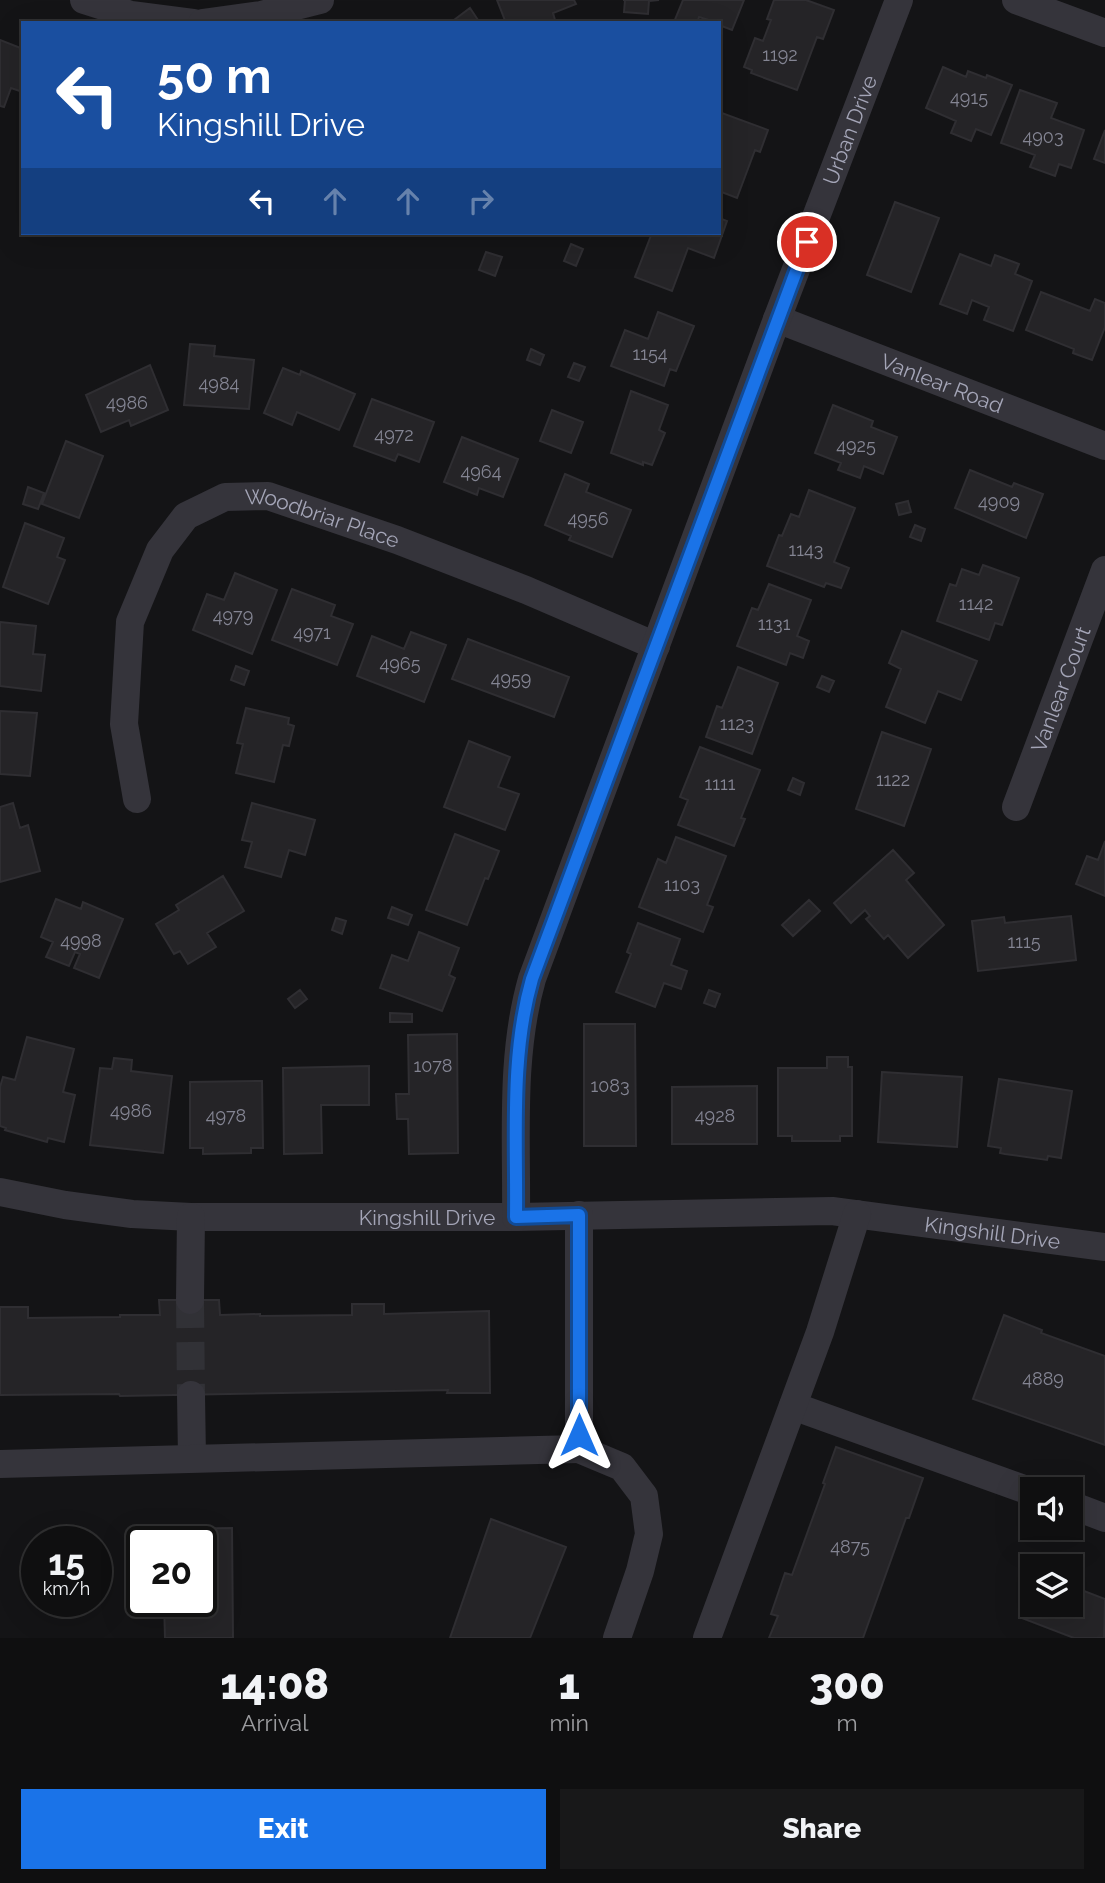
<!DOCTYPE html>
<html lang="en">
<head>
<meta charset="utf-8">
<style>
	:root { --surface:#0f0f10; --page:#181819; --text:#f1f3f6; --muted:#9b9c9f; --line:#2f2f30; --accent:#1a73e8 }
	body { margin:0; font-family:Raleway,sans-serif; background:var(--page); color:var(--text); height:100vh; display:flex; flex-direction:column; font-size:26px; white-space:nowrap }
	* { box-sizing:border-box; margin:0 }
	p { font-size:23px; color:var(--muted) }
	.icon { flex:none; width:38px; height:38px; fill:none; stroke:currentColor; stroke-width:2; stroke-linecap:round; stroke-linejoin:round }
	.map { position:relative; height:1638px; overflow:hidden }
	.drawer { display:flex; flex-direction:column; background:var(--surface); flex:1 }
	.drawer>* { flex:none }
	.guide { position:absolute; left:21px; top:21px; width:700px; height:214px; border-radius:0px; box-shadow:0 7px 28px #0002,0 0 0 2px var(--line); background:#1a4fa0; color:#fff; overflow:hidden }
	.controls { position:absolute; left:1020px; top:1477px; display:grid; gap:14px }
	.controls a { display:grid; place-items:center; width:63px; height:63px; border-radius:0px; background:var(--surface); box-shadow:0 7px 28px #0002,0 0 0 2px var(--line); font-size:35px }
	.speed { position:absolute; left:21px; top:1526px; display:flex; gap:14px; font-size:35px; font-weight:700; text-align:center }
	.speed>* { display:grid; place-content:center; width:91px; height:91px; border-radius:50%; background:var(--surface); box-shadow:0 7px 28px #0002,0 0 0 2px var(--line); line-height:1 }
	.speed small { font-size:18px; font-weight:400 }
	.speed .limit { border:4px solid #111; border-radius:10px; background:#fff; color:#111 }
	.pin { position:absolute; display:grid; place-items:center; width:60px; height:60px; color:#fff; margin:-30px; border:4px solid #fff; border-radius:50%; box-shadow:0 2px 7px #0007 }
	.me { position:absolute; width:77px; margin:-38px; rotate:0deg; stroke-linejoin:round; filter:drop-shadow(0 0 5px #0008) }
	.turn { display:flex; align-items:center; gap:24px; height:147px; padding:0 21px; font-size:32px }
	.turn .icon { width:91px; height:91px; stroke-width:2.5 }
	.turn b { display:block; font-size:49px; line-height:60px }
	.lanes { display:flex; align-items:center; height:66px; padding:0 21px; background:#0003; justify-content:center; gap:35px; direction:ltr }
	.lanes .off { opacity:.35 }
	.eta { display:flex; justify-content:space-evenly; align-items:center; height:119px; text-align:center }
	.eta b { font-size:42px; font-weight:800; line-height:49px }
	.button { display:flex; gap:14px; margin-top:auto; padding:14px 21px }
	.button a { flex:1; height:80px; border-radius:0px; background:var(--accent); color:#fff; font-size:28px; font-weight:800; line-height:80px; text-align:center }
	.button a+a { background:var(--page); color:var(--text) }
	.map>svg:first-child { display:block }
	.building { fill:#252427; stroke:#2f2e32; stroke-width:2 }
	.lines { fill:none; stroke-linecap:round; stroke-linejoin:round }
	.minor-tunnel { stroke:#313136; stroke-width:28; stroke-dasharray:28 14; stroke-linecap:butt }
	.minor { stroke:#35343b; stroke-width:28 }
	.route-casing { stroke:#114b97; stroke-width:18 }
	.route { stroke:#1a73e8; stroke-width:12 }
	.labels { text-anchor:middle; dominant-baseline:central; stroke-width:7; stroke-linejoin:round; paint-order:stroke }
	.number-label { font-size:18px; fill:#848593 }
	.street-label { font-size:21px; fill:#a4a5b7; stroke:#0f0f11 }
</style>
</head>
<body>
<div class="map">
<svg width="1105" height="1638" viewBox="0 0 1105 1638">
	<rect width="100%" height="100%" fill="#141416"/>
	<path class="building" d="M 497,0 L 574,0 L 576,4 L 553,13 L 555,20 L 547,23 L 506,23 Z
		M 623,0 L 659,0 L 649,1 L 648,14 L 624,12 L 625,0 Z
		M 683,0 L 744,0 L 732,30 L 719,25 L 719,23 L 699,17 L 697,23 L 674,22 Z
		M 774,0 L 806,0 L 834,10 L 823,39 L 817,37 L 797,90 L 751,73 L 752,70 L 744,67 L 755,38 L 763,41 L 771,20 L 767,19 Z
		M 470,8 L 480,23 L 450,23 Z
		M 0,40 L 23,49 L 23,92 L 11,88 L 4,107 L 0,106 Z
		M 943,67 L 966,77 L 968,71 L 986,78 L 987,75 L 1012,85 L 991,135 L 976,129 L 971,141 L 951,133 L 956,121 L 926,108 Z
		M 1020,90 L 1057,103 L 1051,118 L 1084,130 L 1071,168 L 1059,164 L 1055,176 L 1030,167 L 1035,155 L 1001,143 Z
		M 719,112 L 768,130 L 760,152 L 755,150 L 737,198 L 719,191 Z
		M 1105,130 L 1105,163 L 1094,159 Z
		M 895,202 L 939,218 L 911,292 L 867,275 Z
		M 719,218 L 727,221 L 714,258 L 688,248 L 672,291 L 635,277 L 652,233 L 719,233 Z
		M 571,244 L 583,249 L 576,266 L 564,261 Z
		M 486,252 L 502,257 L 495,276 L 479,270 Z
		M 960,254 L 991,266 L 995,255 L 1019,264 L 1015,274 L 1032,281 L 1013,331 L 984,320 L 989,307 L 972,300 L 967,314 L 940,304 Z
		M 1041,292 L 1090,311 L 1095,299 L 1105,303 L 1105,327 L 1092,360 L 1073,353 L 1074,349 L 1026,330 Z
		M 658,312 L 694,326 L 676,371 L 670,369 L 664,386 L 611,366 L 625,330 L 648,339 Z
		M 190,344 L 215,346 L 214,356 L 254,360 L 249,409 L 184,405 Z
		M 531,349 L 544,355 L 540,365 L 527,360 Z
		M 574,363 L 585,367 L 579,381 L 568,377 Z
		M 150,365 L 168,410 L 131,426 L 129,420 L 101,432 L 86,395 Z
		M 283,368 L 300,375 L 301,371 L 355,394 L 339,430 L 297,412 L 292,425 L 264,413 Z
		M 631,391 L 668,405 L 659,430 L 665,433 L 652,465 L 643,462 L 643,465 L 611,453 Z
		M 372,399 L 434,422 L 419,462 L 398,454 L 395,461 L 354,446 Z
		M 833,405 L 873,421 L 871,427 L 897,437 L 883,474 L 864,466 L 860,478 L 838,470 L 841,463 L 815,453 Z
		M 552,410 L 583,422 L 571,453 L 540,441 Z
		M 462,437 L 518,459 L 503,497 L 479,488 L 477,495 L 444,482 Z
		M 66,441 L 103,456 L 79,518 L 42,504 Z
		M 970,470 L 1012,487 L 1014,483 L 1043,494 L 1026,538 L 955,508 Z
		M 565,474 L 589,484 L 586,492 L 631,510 L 612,557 L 569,540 L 571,536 L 545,525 Z
		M 28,487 L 44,493 L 38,509 L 23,504 Z
		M 809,490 L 855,508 L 834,562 L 849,568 L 841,588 L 826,583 L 824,587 L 767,566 L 779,535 L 782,536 L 791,514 L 799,517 Z
		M 908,501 L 911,512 L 899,515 L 896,504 Z
		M 25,523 L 64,538 L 57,557 L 65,560 L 48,604 L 3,587 Z
		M 915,525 L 925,529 L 921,541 L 910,537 Z
		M 983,565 L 1019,578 L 1002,625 L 995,623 L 989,640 L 937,621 L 950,584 L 956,586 L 962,569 L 979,575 Z
		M 235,573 L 277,590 L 252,654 L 193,630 L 207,594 L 224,600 Z
		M 769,584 L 811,600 L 797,636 L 809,641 L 803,658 L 790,653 L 786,665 L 737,646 L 752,608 L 758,610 Z
		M 292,589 L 335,605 L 331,616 L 353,624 L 337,665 L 272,640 Z
		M 0,622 L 36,626 L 33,654 L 45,655 L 41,691 L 0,686 Z
		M 902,631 L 977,661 L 961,700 L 938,691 L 925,723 L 886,707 L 901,669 L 889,663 Z
		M 411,632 L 446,645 L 424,702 L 357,676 L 372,636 L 404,649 Z
		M 468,639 L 569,677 L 554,717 L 452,679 Z
		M 236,666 L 249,671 L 244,685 L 231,680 Z
		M 738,667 L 778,683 L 752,754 L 706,737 L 717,706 L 722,708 Z
		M 822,676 L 834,681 L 829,692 L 817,687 Z
		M 246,708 L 289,718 L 288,724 L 294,726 L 289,746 L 283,745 L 274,782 L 236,773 L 243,744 L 237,743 Z
		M 0,711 L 37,713 L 30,776 L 0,774 Z
		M 882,732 L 931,749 L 904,826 L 856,809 Z
		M 469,741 L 510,757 L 498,787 L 519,794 L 505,830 L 444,807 Z
		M 700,747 L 760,770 L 741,818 L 745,819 L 734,846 L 678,825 L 688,800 L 680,797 Z
		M 793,778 L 804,783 L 800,795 L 788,790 Z
		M 13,803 L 20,828 L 28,825 L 40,871 L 0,882 L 0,807 Z
		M 252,803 L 315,820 L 305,855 L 289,850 L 281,877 L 245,867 L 252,842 L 242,840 Z
		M 455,834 L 499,851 L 488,879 L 485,878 L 467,925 L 426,910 Z
		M 676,837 L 726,856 L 707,905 L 713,907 L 703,932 L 639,907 L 658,859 L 666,863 Z
		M 1105,841 L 1105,896 L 1076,884 L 1087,856 L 1098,860 Z
		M 893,850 L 914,873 L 906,880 L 944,925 L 908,958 L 888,935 L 884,939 L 866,919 L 870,916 L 865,910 L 851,923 L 834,903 Z
		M 223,876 L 244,911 L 207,933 L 216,947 L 188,964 L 180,951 L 174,954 L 156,924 L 179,910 L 176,905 Z
		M 56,899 L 81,909 L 83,902 L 123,919 L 99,978 L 74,968 L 80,954 L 75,952 L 69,966 L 46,957 L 53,942 L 41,937 Z
		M 809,900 L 820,911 L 793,936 L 782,925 Z
		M 392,907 L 412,915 L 408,925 L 388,918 Z
		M 1071,916 L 1076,960 L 978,971 L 972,921 L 1004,917 L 1005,923 Z
		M 336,918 L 346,921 L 342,934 L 332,930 Z
		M 638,923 L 680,939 L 671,965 L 687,971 L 681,989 L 664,983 L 655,1007 L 616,992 L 631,954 L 627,952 Z
		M 419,932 L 459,948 L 449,975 L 455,978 L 442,1011 L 380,988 L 392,955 L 408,961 Z
		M 300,990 L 307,999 L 295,1008 L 288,999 Z
		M 709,990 L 720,994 L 715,1007 L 704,1003 Z
		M 390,1013 L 412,1014 L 412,1022 L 390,1022 Z
		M 584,1024 L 635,1024 L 636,1146 L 584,1146 Z
		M 457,1034 L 458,1153 L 409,1154 L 408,1119 L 397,1119 L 396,1094 L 409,1094 L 408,1035 Z
		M 27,1037 L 74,1049 L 63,1092 L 75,1095 L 64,1142 L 48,1138 L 47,1142 L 5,1130 L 6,1128 L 0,1126 L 0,1087 L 3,1077 L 15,1080 Z
		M 827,1057 L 848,1057 L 848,1067 L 852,1067 L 852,1136 L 840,1136 L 840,1141 L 792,1141 L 792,1136 L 778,1136 L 778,1068 L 827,1068 Z
		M 114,1058 L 132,1060 L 131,1071 L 172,1076 L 163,1153 L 90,1145 L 100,1068 L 112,1069 Z
		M 369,1066 L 369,1105 L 321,1105 L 322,1153 L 284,1154 L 283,1068 Z
		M 882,1072 L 962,1077 L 957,1147 L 878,1142 Z
		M 999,1079 L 1072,1091 L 1061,1158 L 1048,1156 L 1047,1160 L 1005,1154 L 1000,1153 L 1001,1148 L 988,1146 Z
		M 262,1081 L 263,1148 L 251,1148 L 251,1153 L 203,1154 L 203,1148 L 190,1148 L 190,1082 Z
		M 757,1086 L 757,1144 L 672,1144 L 672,1087 Z
		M 159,1300 L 219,1300 L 220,1315 L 260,1314 L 260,1316 L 352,1315 L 352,1304 L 384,1304 L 384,1314 L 489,1311 L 490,1393 L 447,1393 L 448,1390 L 120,1396 L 119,1394 L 0,1395 L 0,1307 L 28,1307 L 28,1318 L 120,1317 L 120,1315 L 160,1315 Z
		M 1004,1315 L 1042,1330 L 1041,1333 L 1105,1356 L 1105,1445 L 973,1399 Z
		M 836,1447 L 923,1478 L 909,1518 L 906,1518 L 863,1638 L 769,1638 L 778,1616 L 771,1614 L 785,1573 L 792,1575 L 825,1484 L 823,1483 Z
		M 491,1519 L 566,1547 L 530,1638 L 450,1638 Z
		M 232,1528 L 233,1638 L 165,1638 L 164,1601 L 201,1601 L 201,1542 L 164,1542 L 164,1529 Z
		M 1032,1580 L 1032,1605 L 1071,1605 L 1071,1586 L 1105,1599 L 1104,1638 L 1074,1638 L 1019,1617 Z"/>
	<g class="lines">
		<path class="minor-tunnel" d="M 190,1300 L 191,1395"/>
		<g class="minor">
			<path d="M 84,0 L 131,15 L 193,23"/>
			<path d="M 1016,0 L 1105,33"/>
			<path d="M 202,23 L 261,15 L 320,0"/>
			<path id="s1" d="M 777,319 L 1105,446"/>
			<path id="s2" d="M 137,799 L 124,724 L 130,622 L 160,550 L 186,516 L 225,497 L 268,496 L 397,540 L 526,590 L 656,646"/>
			<path id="s3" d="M 1016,807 L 1105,570"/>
			<path id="s4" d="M 0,1192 L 65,1205 L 132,1214 L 191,1217 L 516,1217 L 832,1211 L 1105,1247"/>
			<path d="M 579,1215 L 579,1449 L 622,1467 L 644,1496 L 649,1534 L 640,1571 L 617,1638"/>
			<path id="s5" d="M 516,1217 C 517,1138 510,1056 532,979 L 777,319 L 899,0"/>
			<path d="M 190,1300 L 191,1217"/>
			<path d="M 191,1395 L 192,1458"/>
			<path d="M 793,1406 L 1032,1492"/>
			<path d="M 0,1464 L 579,1449"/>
			<path d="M 1071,1505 L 1105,1518"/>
			<path d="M 707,1638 L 820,1332 L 857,1214"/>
		</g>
	</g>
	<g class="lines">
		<defs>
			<path id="route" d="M 579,1435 L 579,1215 L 516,1217 C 517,1138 510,1056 532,979 L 807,242"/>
		</defs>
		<use href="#route" class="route-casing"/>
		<use href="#route" class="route"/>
	</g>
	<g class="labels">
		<g class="number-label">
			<text x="780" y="54">1192</text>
			<text x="969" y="97">4915</text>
			<text x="1043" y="136">4903</text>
			<text x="650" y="353">1154</text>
			<text x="219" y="383">4984</text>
			<text x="127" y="402">4986</text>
			<text x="394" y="434">4972</text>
			<text x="856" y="445">4925</text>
			<text x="481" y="471">4964</text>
			<text x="999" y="501">4909</text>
			<text x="588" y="518">4956</text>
			<text x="806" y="549">1143</text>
			<text x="976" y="603">1142</text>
			<text x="233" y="615">4979</text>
			<text x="774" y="623">1131</text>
			<text x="312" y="632">4971</text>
			<text x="400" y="663">4965</text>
			<text x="511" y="678">4959</text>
			<text x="737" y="723">1123</text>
			<text x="893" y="779">1122</text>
			<text x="720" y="783">1111</text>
			<text x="682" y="884">1103</text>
			<text x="81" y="940">4998</text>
			<text x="1024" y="941">1115</text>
			<text x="433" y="1065">1078</text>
			<text x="610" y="1085">1083</text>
			<text x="131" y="1110">4986</text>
			<text x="226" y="1115">4978</text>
			<text x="715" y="1115">4928</text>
			<text x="1043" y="1378">4889</text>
			<text x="850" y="1546">4875</text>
		</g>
		<g class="street-label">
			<text stroke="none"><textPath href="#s5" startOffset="1146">Urban Drive</textPath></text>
			<text stroke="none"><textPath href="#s1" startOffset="177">Vanlear Road</textPath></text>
			<text stroke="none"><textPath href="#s2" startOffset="443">Woodbriar Place</textPath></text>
			<text stroke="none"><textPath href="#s3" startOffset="126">Vanlear Court</textPath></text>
			<text stroke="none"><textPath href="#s4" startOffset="429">Kingshill Drive</textPath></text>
			<text stroke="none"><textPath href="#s4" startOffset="996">Kingshill Drive</textPath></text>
		</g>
	</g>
</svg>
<div class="controls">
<a><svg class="icon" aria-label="sound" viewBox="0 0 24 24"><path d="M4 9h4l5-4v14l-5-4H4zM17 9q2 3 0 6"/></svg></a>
<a><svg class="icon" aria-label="layers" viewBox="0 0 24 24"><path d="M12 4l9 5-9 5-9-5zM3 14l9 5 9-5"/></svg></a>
</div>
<div class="speed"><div>15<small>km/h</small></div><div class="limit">20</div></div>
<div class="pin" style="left:807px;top:242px;background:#d93025"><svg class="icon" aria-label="arrive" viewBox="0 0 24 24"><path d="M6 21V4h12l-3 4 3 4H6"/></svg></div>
<svg class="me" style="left:579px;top:1435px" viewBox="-20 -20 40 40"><path d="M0-17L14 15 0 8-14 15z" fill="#1a73e8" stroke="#fff" stroke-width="4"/></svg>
<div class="guide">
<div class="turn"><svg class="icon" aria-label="left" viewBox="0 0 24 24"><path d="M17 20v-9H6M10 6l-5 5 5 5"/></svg><div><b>50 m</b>Kingshill Drive</div></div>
<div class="lanes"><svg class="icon" aria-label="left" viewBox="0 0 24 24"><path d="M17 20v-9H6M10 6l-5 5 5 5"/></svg><svg class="icon off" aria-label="ahead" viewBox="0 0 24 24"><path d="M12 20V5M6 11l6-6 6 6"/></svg><svg class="icon off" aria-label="ahead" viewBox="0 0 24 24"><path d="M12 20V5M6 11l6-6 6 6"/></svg><svg class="icon off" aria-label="right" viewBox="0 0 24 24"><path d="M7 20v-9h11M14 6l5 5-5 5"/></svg></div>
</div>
</div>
<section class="drawer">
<div class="eta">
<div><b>14:08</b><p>Arrival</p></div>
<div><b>1</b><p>min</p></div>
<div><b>300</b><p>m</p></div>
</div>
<div class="button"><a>Exit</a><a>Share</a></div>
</section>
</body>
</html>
